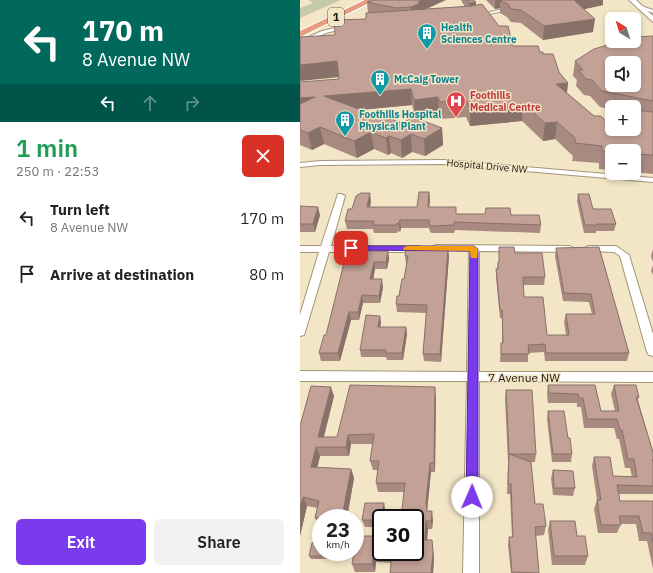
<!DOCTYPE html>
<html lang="en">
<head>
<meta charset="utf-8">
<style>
	:root { --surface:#fff; --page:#f2f2f2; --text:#222; --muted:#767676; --accent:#7c3aed }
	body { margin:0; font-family:"IBM Plex Sans",sans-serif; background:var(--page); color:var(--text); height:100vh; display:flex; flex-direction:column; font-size:15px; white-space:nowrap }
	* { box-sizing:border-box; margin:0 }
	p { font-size:13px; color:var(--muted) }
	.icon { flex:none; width:22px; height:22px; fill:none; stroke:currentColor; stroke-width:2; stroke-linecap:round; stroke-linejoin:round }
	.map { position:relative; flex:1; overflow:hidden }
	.side { display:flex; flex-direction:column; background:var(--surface); width:300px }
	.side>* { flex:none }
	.top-card { background:#00695c; color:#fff; overflow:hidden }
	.needle { width:26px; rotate:322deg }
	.buttons { position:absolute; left:305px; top:12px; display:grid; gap:8px }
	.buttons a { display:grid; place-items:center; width:36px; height:36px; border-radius:6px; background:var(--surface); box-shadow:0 2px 6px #0003; font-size:20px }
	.speed { position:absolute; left:12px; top:509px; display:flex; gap:8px; font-size:20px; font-weight:700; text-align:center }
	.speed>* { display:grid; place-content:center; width:52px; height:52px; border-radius:50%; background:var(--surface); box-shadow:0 2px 6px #0003; line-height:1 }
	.speed small { font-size:10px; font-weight:400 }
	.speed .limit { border:2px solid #111; border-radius:6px; background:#fff; color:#111 }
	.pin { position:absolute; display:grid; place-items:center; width:34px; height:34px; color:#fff; margin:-17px; border-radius:8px; box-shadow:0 2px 6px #0006 }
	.me { position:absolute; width:44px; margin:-22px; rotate:1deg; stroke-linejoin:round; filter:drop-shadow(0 0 3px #0008) }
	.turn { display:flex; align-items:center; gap:14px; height:84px; padding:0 16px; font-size:18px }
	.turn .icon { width:52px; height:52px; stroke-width:2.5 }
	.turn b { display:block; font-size:28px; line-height:34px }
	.lanes { display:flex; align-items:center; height:38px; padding:0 16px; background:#0003; justify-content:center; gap:20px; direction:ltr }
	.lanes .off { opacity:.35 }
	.round { display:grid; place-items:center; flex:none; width:42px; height:42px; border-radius:6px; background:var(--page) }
	.summary { display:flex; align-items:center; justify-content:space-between; height:68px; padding:0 16px }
	h1 { font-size:24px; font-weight:600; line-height:30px; color:#1e9e55 }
	.button { display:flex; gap:8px; margin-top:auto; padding:8px 16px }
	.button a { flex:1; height:46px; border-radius:6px; background:var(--accent); color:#fff; font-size:16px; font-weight:600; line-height:46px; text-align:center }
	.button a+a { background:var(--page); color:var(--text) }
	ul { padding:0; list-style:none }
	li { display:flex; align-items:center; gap:12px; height:56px; padding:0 16px }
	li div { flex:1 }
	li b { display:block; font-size:15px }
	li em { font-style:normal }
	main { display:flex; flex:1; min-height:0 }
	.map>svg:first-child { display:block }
	.green { fill:#c7c9ab }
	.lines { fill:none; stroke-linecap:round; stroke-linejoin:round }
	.street-casing { stroke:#a29678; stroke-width:2 }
	.secondary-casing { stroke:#a29678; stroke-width:2 }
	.highway-casing { stroke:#fff; stroke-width:2 }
	.street { fill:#fff; fill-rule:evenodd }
	.secondary { fill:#fff; fill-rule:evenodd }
	.highway { fill:#e49d80; fill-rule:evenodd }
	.wall { fill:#a88a81; fill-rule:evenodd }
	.shaded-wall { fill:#887169 }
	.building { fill:#c3a196; stroke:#887169; fill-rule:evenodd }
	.route { fill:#7c3aed; stroke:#51269a }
	.slow { fill:#f59e0b }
	.labels { text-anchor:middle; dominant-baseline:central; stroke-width:3; stroke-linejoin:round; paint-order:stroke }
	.far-culture-label { font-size:10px; font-weight:bold; fill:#0d838f; stroke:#f3e6c6; text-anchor:start }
	.far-health-label { font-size:10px; font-weight:bold; fill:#be3a42; stroke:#f3e6c6; text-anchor:start }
	.far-street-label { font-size:10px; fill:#201b10; stroke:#f3e6c6 }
	.shield { fill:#f3e6c6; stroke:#5f5847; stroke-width:1 }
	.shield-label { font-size:11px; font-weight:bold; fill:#201b10 }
	.street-label { font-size:12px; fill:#201b10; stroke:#f3e6c6 }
</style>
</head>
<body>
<main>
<section class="side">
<div class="top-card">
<div class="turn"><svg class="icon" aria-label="left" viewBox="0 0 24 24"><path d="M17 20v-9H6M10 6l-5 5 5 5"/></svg><div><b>170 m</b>8 Avenue NW</div></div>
<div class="lanes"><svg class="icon" aria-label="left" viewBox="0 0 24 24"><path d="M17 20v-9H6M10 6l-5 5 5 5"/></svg><svg class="icon off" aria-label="ahead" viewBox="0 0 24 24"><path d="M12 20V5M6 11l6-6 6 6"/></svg><svg class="icon off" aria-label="right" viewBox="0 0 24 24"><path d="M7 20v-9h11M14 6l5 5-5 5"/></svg></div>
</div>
<div class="summary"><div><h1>1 min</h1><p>250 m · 22:53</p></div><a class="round" style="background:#d93025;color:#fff"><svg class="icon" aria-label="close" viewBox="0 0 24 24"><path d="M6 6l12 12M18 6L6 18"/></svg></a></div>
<ul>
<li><svg class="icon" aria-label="left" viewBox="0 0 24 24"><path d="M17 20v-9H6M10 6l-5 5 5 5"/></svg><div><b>Turn left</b><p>8 Avenue NW</p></div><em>170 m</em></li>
<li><svg class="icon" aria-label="arrive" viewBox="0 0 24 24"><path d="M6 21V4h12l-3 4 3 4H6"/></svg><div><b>Arrive at destination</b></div><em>80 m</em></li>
</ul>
<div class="button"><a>Exit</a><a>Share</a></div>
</section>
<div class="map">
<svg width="353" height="573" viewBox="0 0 353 573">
	<rect width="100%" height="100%" fill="#f3e6c6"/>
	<path class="green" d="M 9,0 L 41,0 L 0,18 L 0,8 L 13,3 Z"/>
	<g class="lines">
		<defs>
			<path id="street" d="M 336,4 L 353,10 L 353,13 L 336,6 Z
				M 212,7 L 214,9 L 179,16 L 177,15 Z
				M 48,25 L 50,27 L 26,33 L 0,45 L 0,41 L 22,31 Z
				M 145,160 L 353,178 L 353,182 L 145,164 L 20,165 L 0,167 L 0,163 L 20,161 Z
				M 38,194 L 41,194 L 45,196 L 31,246 L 120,246 L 125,249 L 120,252 L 29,252 L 5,332 L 4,335 L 0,336 L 0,315 L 19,252 L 0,252 L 0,246 L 21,246 Z
				M 136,245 L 270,246 L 275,249 L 270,252 L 179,251 L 179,372 L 353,372 L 353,382 L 179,381 L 179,573 L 163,573 L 167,381 L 0,381 L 0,371 L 167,372 L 169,251 L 133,250 L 131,248 L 133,246 Z
				M 288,246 L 316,246 L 329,255 L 353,334 L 353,356 L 349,355 L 347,352 L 320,256 L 314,252 L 285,251 L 283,249 Z"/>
			<path id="secondary" d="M 329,0 L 336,0 L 353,16 L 353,22 Z"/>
			<path id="highway" d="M 65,0 L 75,0 L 0,37 L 0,31 Z"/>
		</defs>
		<use href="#street" class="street-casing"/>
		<use href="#secondary" class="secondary-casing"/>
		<use href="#highway" class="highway-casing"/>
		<use href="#street" class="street"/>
		<use href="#secondary" class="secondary"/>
		<use href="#highway" class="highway"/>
	</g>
	<path class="wall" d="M 73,0 L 126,9 L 165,7 L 161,0 L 173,0 L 176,5 L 213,46 L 240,52 L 243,54 L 268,83 L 267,93 L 294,116 L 309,125 L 312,110 L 300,107 L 290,96 L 284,95 L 276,86 L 277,80 L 273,76 L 275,61 L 353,36 L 353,174 L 334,172 L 334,151 L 312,151 L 312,170 L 299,169 L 299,163 L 272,161 L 273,156 L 255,139 L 243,141 L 222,121 L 170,126 L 166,117 L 141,119 L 139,114 L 115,116 L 112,105 L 60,110 L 88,120 L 103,123 L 142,128 L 143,145 L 125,156 L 112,152 L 102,158 L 91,153 L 88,155 L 74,149 L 57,158 L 24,144 L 12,150 L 0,145 L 0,98 L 39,79 L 35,35 L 66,19 L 70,13 L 68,13 L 67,2 ZM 312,107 L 334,107 L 334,129 L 312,129 Z
		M 186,0 L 303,0 L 303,5 L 284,9 L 293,32 L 243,40 L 221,23 L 211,22 L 207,17 L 200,13 L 200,8 L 195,9 Z
		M 129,192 L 130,200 L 129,207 L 156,214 L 211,215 L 241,225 L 240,233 L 155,230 L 154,233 L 132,233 L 130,232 L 129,228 L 101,228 L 100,232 L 98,231 L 97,233 L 74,233 L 73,229 L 47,229 L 45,221 L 52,209 L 71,201 L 70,207 L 117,207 Z
		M 278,194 L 293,209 L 316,224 L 314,231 L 296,231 L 296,233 L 284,233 L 277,201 Z
		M 0,206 L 20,215 L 15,232 L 0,232 Z
		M 65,247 L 66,251 L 88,251 L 89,259 L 87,269 L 75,269 L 73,279 L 83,287 L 80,303 L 63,303 L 59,320 L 51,320 L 40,361 L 21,361 L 19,353 L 26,335 Z
		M 199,247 L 215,253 L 245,277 L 244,285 L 223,285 L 224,297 L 247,335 L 266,335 L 264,322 L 266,314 L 292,314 L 289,302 L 263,301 L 255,256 L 256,248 L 299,247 L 329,353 L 327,361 L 245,361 L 244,352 L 228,353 L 228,362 L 200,362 L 201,343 L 202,343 L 202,318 L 200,318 L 196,277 L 196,269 L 197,269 L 198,262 L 199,262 Z
		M 353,249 L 353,262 L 351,256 Z
		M 105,256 L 149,256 L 141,362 L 124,361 L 123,354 L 126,313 L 97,312 L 96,304 L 99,296 L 104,279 L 107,264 L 106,264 Z
		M 353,265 L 353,275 L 351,271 Z
		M 81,322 L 80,327 L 106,327 L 107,334 L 103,360 L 87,360 L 86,357 L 61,357 L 60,350 Z
		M 248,385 L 295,385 L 301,411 L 315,411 L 311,394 L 314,385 L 339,397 L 338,400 L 353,452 L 353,494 L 319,494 L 320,501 L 353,501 L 353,569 L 347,541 L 339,541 L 336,524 L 321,524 L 317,533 L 298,533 L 294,509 L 297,500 L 292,466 L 294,457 L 313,476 L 332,477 L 330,468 L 325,468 L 319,439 L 317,439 L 314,428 L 284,428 L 281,407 L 277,407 L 277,403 L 248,403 L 247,395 Z
		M 206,390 L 236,454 L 235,462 L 231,462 L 235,504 L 246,526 L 244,535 L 236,536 L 239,573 L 211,573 L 208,545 L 209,537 L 212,537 L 210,494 L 207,494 L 208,462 L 205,398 Z
		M 34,396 L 24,437 L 37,437 L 136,397 L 135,472 L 131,472 L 127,511 L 133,520 L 132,529 L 128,529 L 127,540 L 133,548 L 134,560 L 133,573 L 90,573 L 91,563 L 76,562 L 75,572 L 55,572 L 52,564 L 76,536 L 78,544 L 115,552 L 104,492 L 78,492 L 76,483 L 78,470 L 73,470 L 70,461 L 73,444 L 51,444 L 49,456 L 20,456 L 17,468 L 51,469 L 54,478 L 47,518 L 21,518 L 21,526 L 19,526 L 15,518 L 17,508 L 7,506 L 0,536 L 0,426 Z
		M 248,411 L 268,438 L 272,454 L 271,462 L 252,462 L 247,419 Z
		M 253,470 L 275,488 L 273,496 L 253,495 L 251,478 Z
		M 84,503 L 85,510 L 85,518 L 81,518 L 81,527 L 65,527 L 62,520 Z
		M 250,521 L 277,536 L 288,556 L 285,565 L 252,565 L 248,530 Z
		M 30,552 L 29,559 L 11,559 L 9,556 Z"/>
	<path class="shaded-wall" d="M 123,0 L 146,0 L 122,11 L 112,18 L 111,7 L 118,2 Z
		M 195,0 L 239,0 L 200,1 L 200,8 L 195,9 Z
		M 273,0 L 303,0 L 303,5 L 272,12 Z
		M 176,2 L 176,12 L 169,13 L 169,3 Z
		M 295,19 L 293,32 L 243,40 L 244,26 Z
		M 37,61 L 40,77 L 0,81 L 0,65 Z
		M 268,83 L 266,99 L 256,84 Z
		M 111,89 L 112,105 L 27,113 L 24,96 Z
		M 15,97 L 0,112 L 0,98 Z
		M 138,97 L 139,114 L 115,116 L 114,100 Z
		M 223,104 L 222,121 L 170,126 L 170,109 Z
		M 257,122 L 255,139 L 243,141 L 245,123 Z
		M 20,127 L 24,144 L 12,150 L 8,133 Z
		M 142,128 L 143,145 L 125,156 L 124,139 Z
		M 71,132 L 74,149 L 57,158 L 54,141 Z
		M 111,134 L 112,152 L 102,158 L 101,140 Z
		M 89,136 L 91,153 L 88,155 L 86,138 Z
		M 129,192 L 130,200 L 128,215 L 128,207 Z
		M 70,193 L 71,201 L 68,215 L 67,207 Z
		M 18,207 L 20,215 L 15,232 L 13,224 Z
		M 100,220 L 101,228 L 100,232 L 99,224 Z
		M 148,248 L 149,256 L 141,362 L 140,354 Z
		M 88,251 L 89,259 L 87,269 L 86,262 Z
		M 74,262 L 75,269 L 72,287 L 70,279 Z
		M 82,279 L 83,287 L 80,303 L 79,296 Z
		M 62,295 L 63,303 L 59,320 L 58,312 Z
		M 49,312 L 51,320 L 40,361 L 38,353 Z
		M 80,316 L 81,322 L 79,334 L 78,327 Z
		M 106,327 L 107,334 L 103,360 L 102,353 Z
		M 31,387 L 34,396 L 21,447 L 18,437 Z
		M 135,387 L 136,397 L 135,472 L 134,463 Z
		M 48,435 L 51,444 L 49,456 L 46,447 Z
		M 16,447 L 20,456 L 15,477 L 11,467 Z
		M 130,463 L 131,472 L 127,511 L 128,520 L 126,502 Z
		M 51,469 L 54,478 L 47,518 L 42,518 Z
		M 3,497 L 7,506 L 0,536 L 0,509 Z
		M 84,503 L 85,510 L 85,518 L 82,518 Z
		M 132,511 L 133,520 L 132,529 L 131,521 Z
		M 126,521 L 128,529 L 126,548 L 125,540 Z
		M 76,536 L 78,544 L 75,544 Z
		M 132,540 L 134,560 L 133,573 L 131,573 Z
		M 28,552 L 30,552 L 29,559 L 27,556 Z
		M 74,554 L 76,562 L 75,572 L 72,564 Z"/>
	<path class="building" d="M 73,0 L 123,0 L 118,2 L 121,3 L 111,7 L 96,8 L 67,2 Z
		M 167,0 L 173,0 L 176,2 L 169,3 Z
		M 203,0 L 274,0 L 295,19 L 244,26 L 221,10 L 211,9 L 208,4 L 200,1 Z
		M 182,4 L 199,26 L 208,26 L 213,46 L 238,46 L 240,52 L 243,52 L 243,54 L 253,54 L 259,72 L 268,83 L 256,84 L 294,116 L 301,116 L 312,128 L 312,129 L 334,129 L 334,110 L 353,112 L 353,155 L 334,154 L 334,151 L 312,151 L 312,152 L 302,151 L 302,146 L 275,143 L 275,138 L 257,122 L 245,123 L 223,104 L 170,109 L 166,100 L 140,102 L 138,97 L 114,100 L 111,89 L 24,96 L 88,120 L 91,119 L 103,123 L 113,117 L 142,128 L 124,139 L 111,134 L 101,140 L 89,136 L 86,138 L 71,132 L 54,141 L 20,127 L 8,133 L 0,130 L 0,104 L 15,97 L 0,98 L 0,82 L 39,79 L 37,61 L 0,65 L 0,37 L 35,35 L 34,21 L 36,20 L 66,19 L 66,13 L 172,6 Z
		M 353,36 L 353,101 L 302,91 L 292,80 L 286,79 L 278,70 L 283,70 L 275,61 L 294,49 L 321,41 L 334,41 L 334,37 ZM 312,63 L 334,63 L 334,85 L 312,85 Z
		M 119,192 L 129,192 L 128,207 L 156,207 L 156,214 L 185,214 L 186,208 L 210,208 L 211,215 L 239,215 L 241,225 L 154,222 L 154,225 L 132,226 L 129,224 L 129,220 L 100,220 L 99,224 L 97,223 L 96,225 L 73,225 L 74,221 L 45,221 L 48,209 L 52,209 L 56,196 L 61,193 L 70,193 L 67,207 L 117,207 Z
		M 278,194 L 289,194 L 293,209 L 311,209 L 316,224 L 297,224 L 297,225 L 285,225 Z
		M 0,206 L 18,207 L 13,224 L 0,224 Z
		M 48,247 L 65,247 L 64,251 L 88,251 L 86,262 L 74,262 L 70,279 L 82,279 L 79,296 L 62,295 L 58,312 L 49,312 L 38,353 L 19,353 L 24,335 L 26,335 Z
		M 199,247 L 214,247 L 215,253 L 242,253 L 245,277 L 223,277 L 224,297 L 243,297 L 247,335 L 269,335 L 266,314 L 295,314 L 291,294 L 264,293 L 256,248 L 299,247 L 329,353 L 246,353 L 245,344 L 228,345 L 229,354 L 201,354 L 201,343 L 203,343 L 202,310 L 200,310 L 196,269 L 198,269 L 198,262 L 199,262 Z
		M 106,248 L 148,248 L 140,354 L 123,354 L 127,305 L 96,304 L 97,296 L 99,296 L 102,279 L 104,279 L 108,256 L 105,256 Z
		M 66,315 L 80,316 L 78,327 L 106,327 L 102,353 L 86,353 L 86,350 L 60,350 Z
		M 50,385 L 135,387 L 134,463 L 130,463 L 126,502 L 127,511 L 132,511 L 131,521 L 126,521 L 125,540 L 132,540 L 133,552 L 131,573 L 90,573 L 92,555 L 74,554 L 72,564 L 52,564 L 54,552 L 55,552 L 55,543 L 56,536 L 76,536 L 75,544 L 81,544 L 81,552 L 115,552 L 115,518 L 101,518 L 105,483 L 76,483 L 79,461 L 70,461 L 74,434 L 48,435 L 46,447 L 16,447 L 11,467 L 51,469 L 42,518 L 26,518 L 26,517 L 15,518 L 19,501 L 3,497 L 0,509 L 0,426 L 11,386 L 31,387 L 18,437 L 37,437 Z
		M 248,385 L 295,385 L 301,411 L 319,411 L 314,385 L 336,385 L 339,397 L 336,397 L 353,452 L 353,460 L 352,460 L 353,462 L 353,486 L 317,485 L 320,501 L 353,501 L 353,542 L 351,533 L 343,533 L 339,516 L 319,516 L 321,525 L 301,525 L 297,500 L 301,500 L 294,457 L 310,457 L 313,476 L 337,477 L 334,459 L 328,459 L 322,430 L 320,430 L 317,419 L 287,419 L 283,398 L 279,398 L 278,394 L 249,393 Z
		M 206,390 L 232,390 L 236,454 L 209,454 Z
		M 248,411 L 264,411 L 268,438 L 270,438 L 272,454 L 253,454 Z
		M 209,454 L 231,462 L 235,504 L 243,504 L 246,526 L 235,527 L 239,573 L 212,572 L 209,537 L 213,537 L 211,484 L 208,484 Z
		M 253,470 L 273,471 L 275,488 L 254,488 Z
		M 65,503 L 84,503 L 81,520 L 62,520 Z
		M 250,521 L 275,521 L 277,536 L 285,536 L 288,556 L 254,556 Z
		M 12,543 L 21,543 L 21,552 L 28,552 L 27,556 L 9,556 Z"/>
	<path class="route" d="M 51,246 L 174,246 L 178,249 L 178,497 L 177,501 L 172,503 L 168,501 L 166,497 L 170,251 L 48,250 L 48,247 Z"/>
	<path class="slow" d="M 107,246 L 174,246 L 178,249 L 177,258 L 171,258 L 170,251 L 104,250 L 103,248 Z"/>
	<defs>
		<symbol id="building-pin" viewBox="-11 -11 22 30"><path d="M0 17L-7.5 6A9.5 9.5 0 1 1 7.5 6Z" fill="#0f9aa8" stroke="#f3e6c6"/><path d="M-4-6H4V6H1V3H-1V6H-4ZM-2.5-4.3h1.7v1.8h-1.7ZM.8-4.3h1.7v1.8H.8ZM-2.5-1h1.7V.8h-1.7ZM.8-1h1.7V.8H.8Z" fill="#fff"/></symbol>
		<symbol id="hospital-pin" viewBox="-11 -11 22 30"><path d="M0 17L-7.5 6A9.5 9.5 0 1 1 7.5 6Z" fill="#e0444e" stroke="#f3e6c6"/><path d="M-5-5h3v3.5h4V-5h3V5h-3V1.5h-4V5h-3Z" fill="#fff"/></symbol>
	</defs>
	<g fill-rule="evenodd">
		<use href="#building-pin" x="116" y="22" width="22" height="30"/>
		<use href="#building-pin" x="69" y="68" width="22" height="30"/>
		<use href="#hospital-pin" x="145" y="90" width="22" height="30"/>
		<use href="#building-pin" x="34" y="109" width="22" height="30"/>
	</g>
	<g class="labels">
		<g class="far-culture-label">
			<text x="141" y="27">Health<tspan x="141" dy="12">Sciences Centre</tspan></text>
			<text x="94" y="79">McCaig Tower</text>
			<text x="59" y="114">Foothills Hospital<tspan x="59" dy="12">Physical Plant</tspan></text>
		</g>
		<g class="far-health-label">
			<text x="170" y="95">Foothills<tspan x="170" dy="12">Medical Centre</tspan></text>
		</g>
		<g class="far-street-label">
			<text transform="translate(187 166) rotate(5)">Hospital Drive NW</text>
		</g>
		<rect class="shield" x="28" y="8" width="16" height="18" rx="3"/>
		<g class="shield-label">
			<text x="36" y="17">1</text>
		</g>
		<g class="street-label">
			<text x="224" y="377">7 Avenue NW</text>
		</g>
	</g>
</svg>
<div class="buttons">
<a><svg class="needle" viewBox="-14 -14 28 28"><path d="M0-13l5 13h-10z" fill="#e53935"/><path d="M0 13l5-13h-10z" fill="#767676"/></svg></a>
<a><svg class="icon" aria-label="sound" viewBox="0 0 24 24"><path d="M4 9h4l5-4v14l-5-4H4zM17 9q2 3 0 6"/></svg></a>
<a>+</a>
<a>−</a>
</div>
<div class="speed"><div>23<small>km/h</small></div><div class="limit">30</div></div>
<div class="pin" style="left:51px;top:248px;background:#d93025"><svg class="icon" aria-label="arrive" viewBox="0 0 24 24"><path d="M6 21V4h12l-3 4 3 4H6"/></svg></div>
<svg class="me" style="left:172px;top:497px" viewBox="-20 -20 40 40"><circle r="19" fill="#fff"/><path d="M0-13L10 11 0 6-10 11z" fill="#7c3aed"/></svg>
</div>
</main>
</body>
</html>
